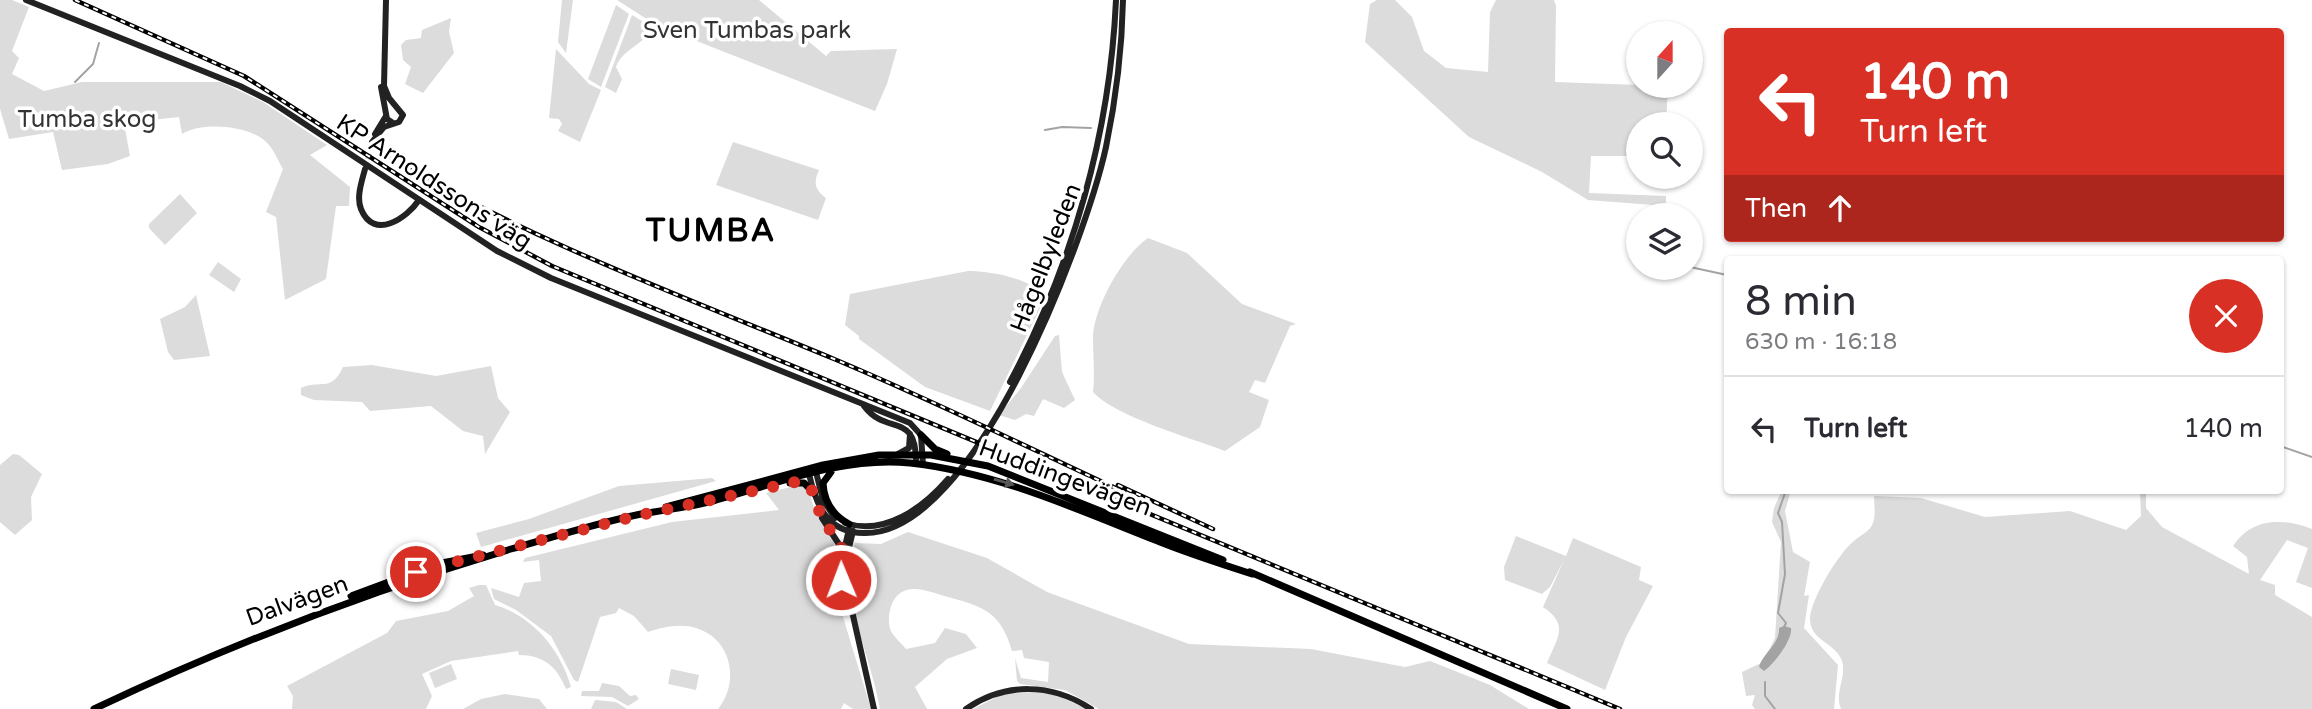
<!DOCTYPE html>
<html lang="en">
<head>
<meta charset="utf-8">
<style>
	:root { --surface:#fff; --page:#f2f2f3; --text:#2b2b33; --muted:#7c7c81; --line:#e1e1e2 }
	body { margin:0; font-family:"Varela Round",sans-serif; background:var(--page); color:var(--text); height:100vh; display:flex; flex-direction:column; font-size:26px; white-space:nowrap }
	* { box-sizing:border-box; margin:0 }
	p { font-size:23px; color:var(--muted) }
	.icon { flex:none; width:38px; height:38px; fill:none; stroke:currentColor; stroke-width:2; stroke-linecap:round; stroke-linejoin:round }
	.map { position:relative; flex:1; overflow:hidden }
	.side { position:absolute; left:1724px; top:256px; width:560px; height:238px; display:flex; flex-direction:column; background:var(--surface); border-radius:7px; box-shadow:0 2px 5px #0004 }
	.side>* { flex:none }
	.guide { position:absolute; left:1724px; top:28px; width:560px; height:214px; border-radius:7px; box-shadow:0 2px 5px #0004; background:#d93025; color:#fff; overflow:hidden }
	.needle { width:46px; rotate:21deg }
	.controls { position:absolute; left:1626px; top:21px; display:grid; gap:14px }
	.controls a { display:grid; place-items:center; width:77px; height:77px; border-radius:50%; background:var(--surface); box-shadow:0 2px 5px #0004; font-size:35px }
	.pin { position:absolute; display:grid; place-items:center; width:60px; height:60px; color:#fff; margin:-30px; border:4px solid #fff; border-radius:50%; box-shadow:0 2px 7px #0007 }
	.me { position:absolute; width:77px; margin:-38px; rotate:359deg; stroke-linejoin:round; filter:drop-shadow(0 0 5px #0008) }
	.turn { display:flex; align-items:center; gap:24px; height:147px; padding:0 21px; font-size:32px }
	.turn .icon { width:91px; height:91px; stroke-width:2.5 }
	.turn b { display:block; font-size:49px; line-height:60px }
	.then { display:flex; align-items:center; height:66px; padding:0 21px; background:#0003; gap:14px; font-size:26px }
	.round { display:grid; place-items:center; flex:none; width:74px; height:74px; border-radius:37px; background:var(--page) }
	.overview { display:flex; align-items:center; justify-content:space-between; height:119px; padding:0 21px }
	h1 { font-size:42px; font-weight:600; line-height:52px }
	ul { padding:0; list-style:none }
	li { display:flex; align-items:center; gap:21px; height:105px; padding:0 21px; border-top:2px solid var(--line) }
	li div { flex:1 }
	li b { display:block; font-size:26px }
	li em { font-style:normal }
	.map>svg:first-child { display:block }
	.green { fill:#dcdcdc }
	.water { fill:#a3a3a3 }
	.lines { fill:none; stroke-linecap:round; stroke-linejoin:round }
	.stream { stroke:#a3a3a3; stroke-width:2 }
	.secondary-tunnel { stroke:#d9d9d9; stroke-width:6; stroke-dasharray:6 3; stroke-linecap:butt }
	.secondary { stroke:#222; stroke-width:6 }
	.primary { stroke:#000; stroke-width:7 }
	.rail-casing { stroke:#000; stroke-width:4.5 }
	.rail { stroke:#fff; stroke-width:2; stroke-dasharray:5; stroke-linecap:butt }
	.oneway { fill:#595959 }
	.route { stroke:#d93025; stroke-width:12; stroke-dasharray:0 21.6 }
	.labels { text-anchor:middle; dominant-baseline:central; stroke-width:7; stroke-linejoin:round; paint-order:stroke }
	.park-label { font-size:24px; fill:#333; stroke:#fff }
	.street-label { font-size:24px; fill:#000; stroke:#fff }
	.district-label { font-size:32px; font-weight:bold; letter-spacing:2px; fill:#000; stroke:#fff }
</style>
</head>
<body>
<div class="map">
<svg width="2312" height="709" viewBox="0 0 2312 709">
	<rect width="100%" height="100%" fill="#fff"/>
	<path class="green" d="M 0,0 L 12,0 L 29,7 L 12,51 L 19,58 L 12,74 L 44,91 L 82,82 L 221,82 L 263,102 L 327,145 L 310,155 L 350,187 L 349,206 L 336,206 L 326,279 L 285,300 L 276,217 L 266,212 L 283,169 C 278,161 275,152 269,145 C 253,125 202,121 182,134 L 179,117 L 124,123 L 130,156 L 108,164 L 62,170 L 53,132 L 9,139 L 0,109 Z
		M 562,0 L 573,0 L 566,53 L 558,42 Z
		M 617,0 L 759,0 L 826,56 L 831,51 L 897,49 L 887,84 L 875,111 L 656,25 Z
		M 1377,0 L 1395,0 L 1412,17 L 1424,51 L 1446,68 L 1488,72 L 1490,12 L 1496,0 L 1554,0 L 1556,6 L 1555,82 L 1668,86 L 1666,124 L 1638,124 L 1638,156 L 1591,156 L 1589,193 L 1666,196 L 1666,206 L 1588,200 L 1542,172 L 1469,137 L 1365,42 L 1370,4 Z
		M 616,5 L 629,14 L 601,87 L 588,79 Z
		M 632,15 L 652,27 C 645,45 622,49 616,67 L 622,79 L 616,93 L 605,87 Z
		M 451,18 L 449,32 L 454,53 L 423,93 L 405,84 L 411,67 L 403,60 L 401,45 L 406,40 L 421,38 L 422,30 Z
		M 556,49 L 589,84 L 601,90 L 580,142 L 558,131 L 562,124 L 559,119 L 549,118 Z
		M 733,142 L 819,170 C 813,183 815,190 826,198 L 818,220 L 716,185 Z
		M 180,194 L 197,213 L 165,245 L 149,228 L 149,224 Z
		M 1148,238 L 1187,253 L 1242,304 L 1296,324 L 1290,326 L 1265,383 L 1255,380 L 1249,392 L 1269,400 L 1260,427 L 1225,451 C 1189,437 1116,417 1093,392 C 1095,373 1093,356 1093,337 C 1094,307 1123,255 1148,238 Z
		M 218,262 L 241,279 L 234,292 L 209,275 Z
		M 968,271 C 988,271 1037,278 1044,300 L 990,411 L 925,387 L 859,339 L 859,336 L 845,325 L 850,294 Z
		M 196,295 L 210,356 L 174,360 L 168,352 L 160,319 L 185,307 Z
		M 1059,335 L 1062,372 L 1075,400 L 1064,408 L 1043,399 L 1034,416 L 1026,414 L 1015,420 L 999,415 L 1021,388 L 1055,336 Z
		M 372,365 L 436,376 L 491,366 L 498,398 L 510,412 L 485,454 L 483,436 L 463,431 L 431,406 L 370,411 L 362,402 L 314,400 L 301,395 L 301,388 C 321,379 331,393 343,367 Z
		M 13,454 L 19,455 L 42,474 L 31,497 L 32,520 L 15,535 L 0,522 L 0,465 Z
		M 712,478 L 716,481 L 481,547 L 476,533 L 529,519 L 619,486 Z
		M 799,485 L 808,488 L 814,508 L 834,541 L 836,594 L 871,709 L 853,709 L 844,703 L 841,709 L 718,709 C 740,682 732,639 696,628 C 681,623 662,627 648,632 L 634,616 L 619,608 L 616,613 L 600,617 L 578,682 L 574,680 L 551,636 L 516,610 L 494,599 L 491,588 L 519,597 L 524,583 L 541,581 L 539,560 L 523,562 L 525,558 L 672,522 L 779,510 L 766,493 Z
		M 1782,490 L 1791,490 L 1785,511 L 1793,552 L 1810,562 L 1804,596 L 1809,595 L 1804,628 L 1838,665 L 1834,709 L 1755,709 L 1752,705 L 1755,695 L 1746,696 L 1742,672 L 1763,662 L 1775,638 L 1781,542 L 1772,522 L 1774,508 Z
		M 2140,490 L 2146,490 L 2146,508 L 2162,527 L 2249,574 L 2247,557 L 2233,546 C 2252,517 2283,518 2312,529 L 2312,588 L 2296,582 L 2308,548 L 2287,540 L 2260,580 L 2275,585 L 2275,595 L 2312,617 L 2312,709 L 1841,709 C 1834,693 1847,677 1842,661 C 1837,644 1811,641 1810,620 C 1809,602 1839,552 1854,541 C 1860,535 1870,532 1873,523 C 1876,515 1874,505 1874,496 L 1921,498 L 1985,517 L 2070,511 L 2126,530 L 2141,516 Z
		M 908,532 L 987,558 L 1047,592 L 1189,644 L 1311,649 L 1405,667 L 1430,661 L 1490,685 L 1529,709 L 1099,709 L 1065,690 L 1020,684 L 1017,681 L 1015,658 L 1021,678 L 1048,682 L 1049,662 L 1024,658 L 1022,650 L 1012,651 C 1000,608 979,606 941,595 C 930,592 916,586 904,591 C 890,596 885,621 892,633 C 896,639 902,644 906,649 L 935,643 L 945,628 L 966,634 L 977,648 L 947,659 L 915,687 L 927,709 L 880,709 C 871,656 839,597 855,543 L 881,544 Z
		M 1516,536 L 1566,556 L 1573,538 L 1641,567 L 1639,580 L 1653,586 L 1626,637 L 1605,690 L 1547,663 C 1557,638 1570,625 1543,607 L 1564,560 L 1550,587 L 1542,594 L 1505,580 L 1504,567 Z
		M 479,585 L 486,585 L 495,605 C 533,616 561,651 571,687 L 566,689 C 557,667 544,655 519,655 L 518,651 L 451,661 L 422,674 L 432,696 L 426,709 L 292,709 L 293,696 L 287,686 L 387,633 L 396,621 L 448,611 L 474,596 L 469,588 Z
		M 451,664 L 457,679 L 435,688 L 429,673 Z
		M 671,669 L 699,675 L 696,690 L 668,684 Z
		M 602,683 L 619,686 L 630,696 L 636,695 L 639,699 L 628,706 L 612,697 L 581,696 L 582,691 L 599,691 Z
		M 1037,692 L 1057,695 L 1086,709 L 973,709 L 1003,694 Z
		M 505,694 L 539,699 L 547,709 L 463,709 L 481,699 Z
		M 595,700 L 616,702 L 627,709 L 591,709 Z"/>
	<path class="water" d="M 1784,626 L 1791,628 C 1793,640 1773,665 1764,671 L 1759,667 C 1763,653 1780,644 1779,628 Z"/>
	<g class="lines">
		<path class="stream" d="M 75,82 L 93,64 L 99,43
			M 1045,130 L 1062,127 L 1091,128
			M 1690,267 L 1727,275
			M 2280,446 L 2312,457
			M 1784,627 L 1786,623 L 1778,613 L 1785,574 L 1782,522 L 1778,513 L 1786,490
			M 1765,682 L 1765,696 L 1775,709"/>
		<path class="secondary-tunnel" d="M 366,168 L 372,142"/>
		<path class="secondary" d="M 26,0 L 240,86 L 270,101 L 497,251 L 551,278 L 910,423 L 921,435 L 923,465
			M 381,87 L 387,119 L 393,123
			M 375,134 L 386,116
			M 372,142 L 384,127 L 399,122 L 403,115 L 389,98 L 384,86 L 386,0
			M 365,169 C 362,181 356,197 361,209 C 374,241 407,218 419,200
			M 1010,382 C 1073,264 1110,133 1116,0
			M 864,406 C 887,437 917,410 916,464
			M 898,454 L 909,448 L 910,434
			M 816,472 L 823,500 L 835,518
			M 809,474 C 816,505 827,533 864,533 C 975,536 1086,238 1106,147 C 1116,99 1122,49 1123,0
			M 822,518 L 842,549
			M 845,523 C 885,536 923,508 948,479
			M 853,531 L 846,560 L 845,580 L 874,709
			M 848,607 L 840,569 L 849,529
			M 966,709 C 1005,682 1052,683 1091,709"/>
		<path class="primary" d="M 921,435 L 935,449 L 947,454
			M 831,472 L 823,483 C 824,502 832,515 849,524
			M 790,483 L 804,483 L 814,493
			M 666,507 L 823,465 L 879,455 L 931,455 L 988,466 L 1223,560
			M 1250,572 L 1567,709
			M 351,596 L 437,564 L 483,555
			M 94,709 C 229,645 367,592 511,549 C 553,537 597,523 641,514 C 665,510 689,507 713,501 C 776,484 843,456 910,463 C 999,473 1078,510 1160,542 C 1190,554 1221,564 1252,574"/>
		<defs>
			<path id="rail" d="M 75,0 L 244,76 L 479,227 L 552,266 L 1620,709
				M 385,155 C 527,239 682,296 834,359 C 932,400 1027,447 1124,492
				M 1118,485 L 1213,529"/>
		</defs>
		<use href="#rail" class="rail-casing"/>
		<use href="#rail" class="rail"/>
	</g>
	<defs><path id="oneway-solid" d="M-6-.8H1V-3.2L6.5 0L1 3.2V.8H-6Z" transform="scale(1.75)"/></defs>
	<use class="oneway" href="#oneway-solid" transform="translate(1004 482) rotate(16)"/>
	<g class="lines">
		<path class="route" d="M 416,572 L 640,515 L 800,481 L 811,488 L 821,516 L 842,549 L 841,580"/>
	</g>
	<g class="labels">
		<g class="park-label">
			<text x="747" y="30">Sven Tumbas park</text>
			<text x="87" y="119">Tumba skog</text>
		</g>
		<g class="street-label">
			<text transform="translate(434 182) rotate(33)">KP Arnoldssons väg</text>
			<text transform="translate(1046 258) rotate(-69)">Hågelbyleden</text>
			<text transform="translate(1065 478) rotate(20)">Huddingevägen</text>
			<text transform="translate(297 601) rotate(-20)">Dalvägen</text>
		</g>
		<g class="district-label">
			<text x="711" y="231">TUMBA</text>
		</g>
	</g>
</svg>
<div class="controls">
<a><svg class="needle" viewBox="-14 -14 28 28"><path d="M0-13l5 13h-10z" fill="#e53935"/><path d="M0 13l5-13h-10z" fill="#7c7c81"/></svg></a>
<a><svg class="icon" aria-label="search" viewBox="0 0 24 24"><circle cx="10" cy="10" r="6"/><path d="M15 15l6 6"/></svg></a>
<a><svg class="icon" aria-label="layers" viewBox="0 0 24 24"><path d="M12 4l9 5-9 5-9-5zM3 14l9 5 9-5"/></svg></a>
</div>
<div class="pin" style="left:416px;top:572px;background:#d93025"><svg class="icon" aria-label="arrive" viewBox="0 0 24 24"><path d="M6 21V4h12l-3 4 3 4H6"/></svg></div>
<svg class="me" style="left:841px;top:580px" viewBox="-20 -20 40 40"><circle r="17" fill="#d93025" stroke="#fff" stroke-width="3"/><path d="M0-11L8 9 0 5-8 9z" fill="#fff"/></svg>
<div class="guide">
<div class="turn"><svg class="icon" aria-label="left" viewBox="0 0 24 24"><path d="M17 20v-9H6M10 6l-5 5 5 5"/></svg><div><b>140 m</b>Turn left</div></div>
<div class="then">Then<svg class="icon" aria-label="ahead" viewBox="0 0 24 24"><path d="M12 20V5M6 11l6-6 6 6"/></svg></div>
</div>
<section class="side">
<div class="overview"><div><h1>8 min</h1><p>630 m · 16:18</p></div><a class="round" style="background:#d93025;color:#fff"><svg class="icon" aria-label="close" viewBox="0 0 24 24"><path d="M6 6l12 12M18 6L6 18"/></svg></a></div>
<ul>
<li><svg class="icon" aria-label="left" viewBox="0 0 24 24"><path d="M17 20v-9H6M10 6l-5 5 5 5"/></svg><div><b>Turn left</b></div><em>140 m</em></li>
</ul>
</section>
</div>
</body>
</html>
